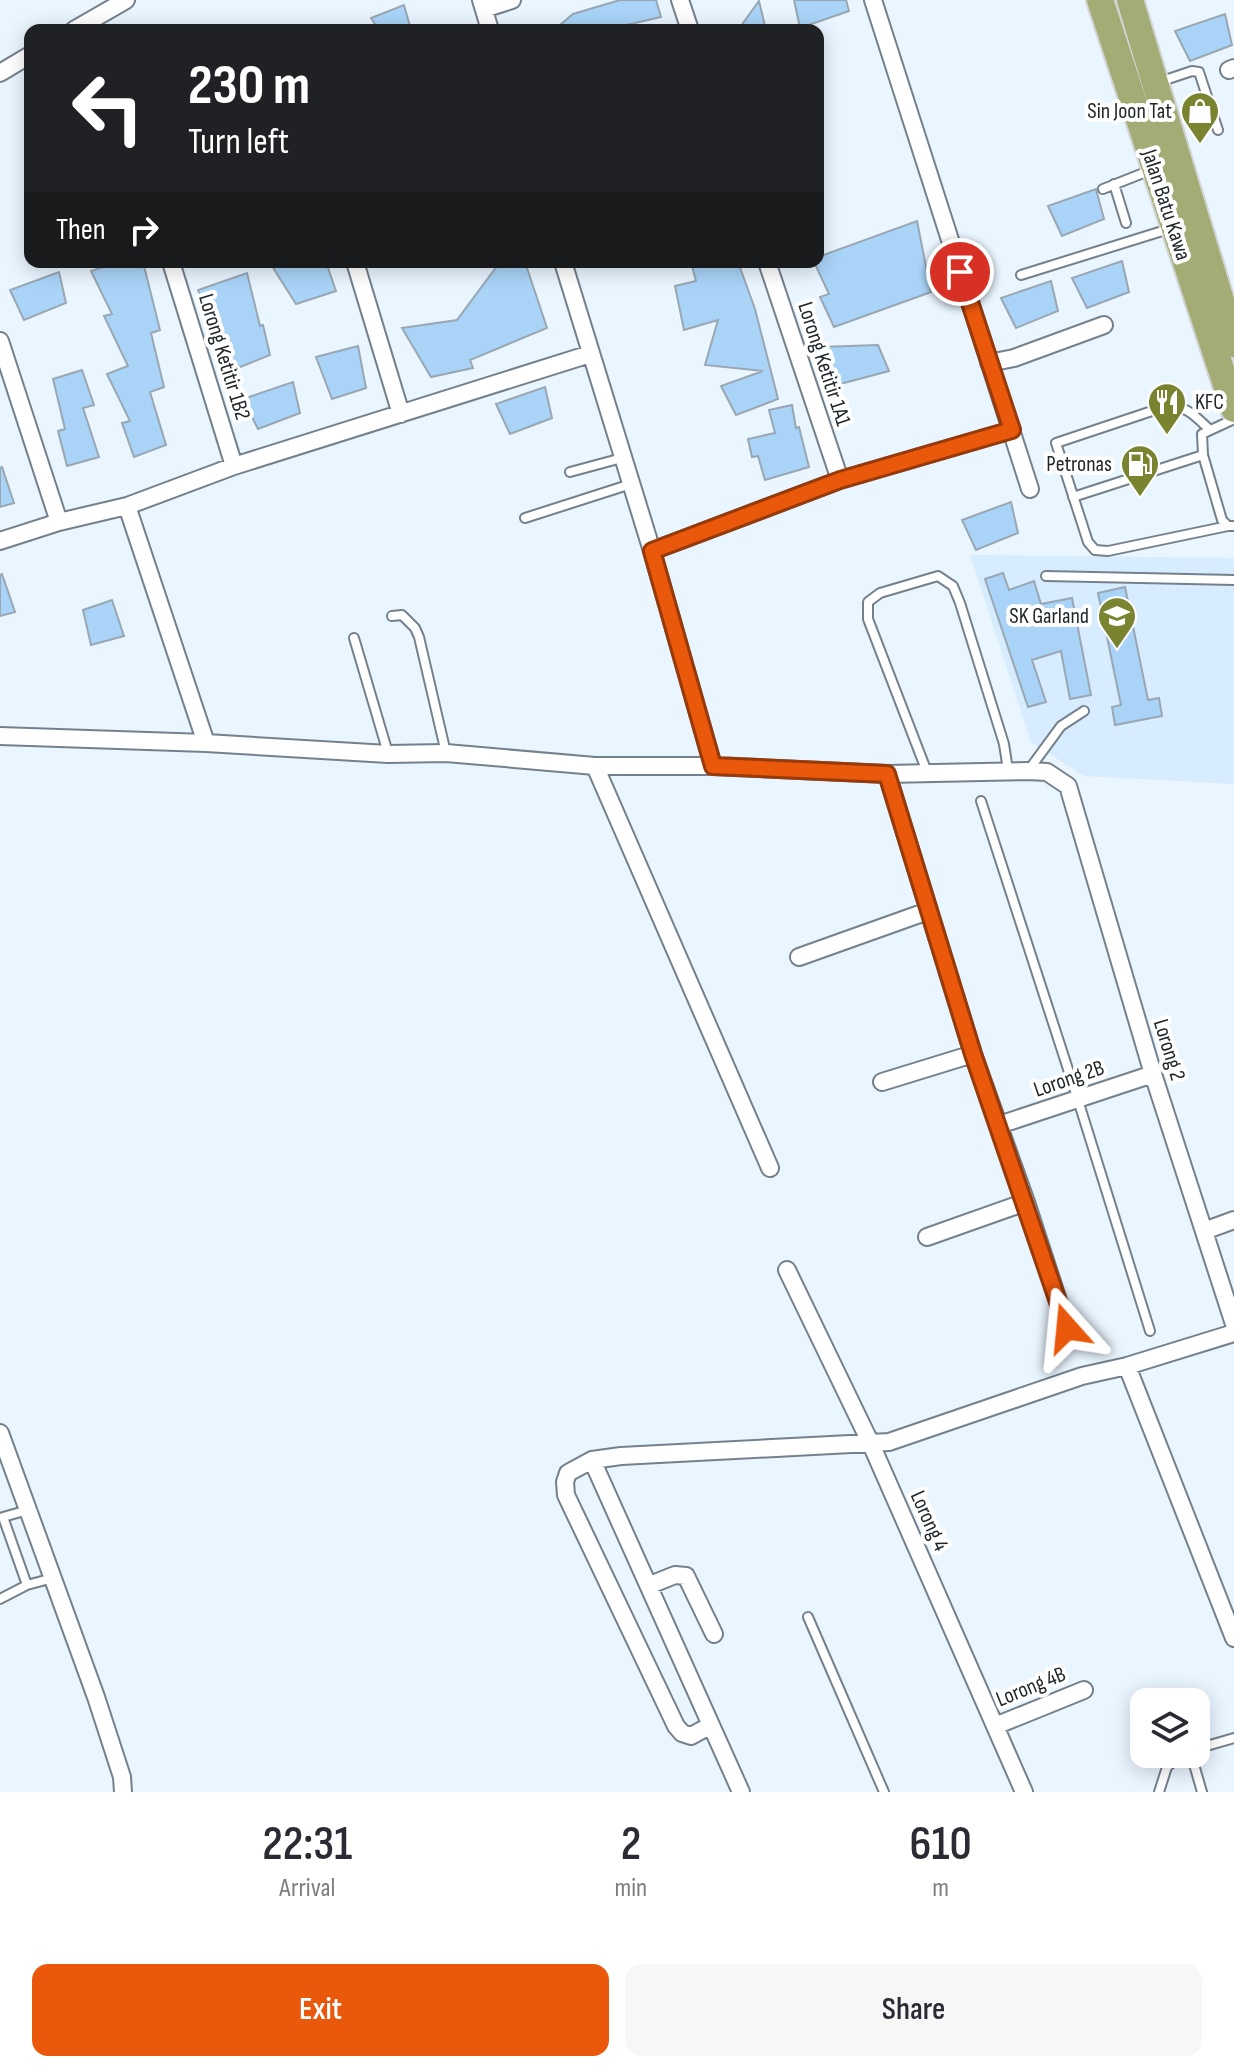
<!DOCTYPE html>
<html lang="en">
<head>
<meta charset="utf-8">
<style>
	:root { --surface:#fff; --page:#f7f7f7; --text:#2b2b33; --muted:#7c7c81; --accent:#ea580c }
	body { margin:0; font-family:"Sofia Sans Condensed",sans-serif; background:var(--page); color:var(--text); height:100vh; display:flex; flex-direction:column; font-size:30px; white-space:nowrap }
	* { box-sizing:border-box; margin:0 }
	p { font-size:26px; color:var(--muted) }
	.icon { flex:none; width:44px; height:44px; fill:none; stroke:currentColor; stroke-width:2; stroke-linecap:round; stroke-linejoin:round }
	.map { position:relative; height:1792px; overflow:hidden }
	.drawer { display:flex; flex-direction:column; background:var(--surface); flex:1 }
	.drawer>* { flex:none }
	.guide { position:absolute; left:24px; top:24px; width:800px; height:244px; border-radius:16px; box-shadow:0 4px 20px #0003; background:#202124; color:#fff; overflow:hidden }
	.buttons { position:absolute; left:1130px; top:1688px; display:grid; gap:16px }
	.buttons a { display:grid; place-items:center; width:80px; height:80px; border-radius:16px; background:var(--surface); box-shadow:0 4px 20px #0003; font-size:40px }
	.pin { position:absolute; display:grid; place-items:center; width:68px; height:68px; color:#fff; margin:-34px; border:4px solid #fff; border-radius:50%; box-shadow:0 2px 8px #0007 }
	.me { position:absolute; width:88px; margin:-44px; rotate:342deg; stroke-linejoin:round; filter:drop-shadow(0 0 6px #0008) }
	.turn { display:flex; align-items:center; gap:28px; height:168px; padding:0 32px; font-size:36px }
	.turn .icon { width:104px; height:104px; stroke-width:2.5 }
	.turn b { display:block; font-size:56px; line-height:68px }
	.then { display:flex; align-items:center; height:76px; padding:0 32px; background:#0003; gap:16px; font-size:30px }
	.eta { display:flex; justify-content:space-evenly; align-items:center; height:136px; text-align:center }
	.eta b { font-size:48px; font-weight:600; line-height:56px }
	.primary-button { display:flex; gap:16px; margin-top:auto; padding:16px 32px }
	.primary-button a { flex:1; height:92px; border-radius:16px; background:var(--accent); color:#fff; font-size:32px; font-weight:600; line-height:92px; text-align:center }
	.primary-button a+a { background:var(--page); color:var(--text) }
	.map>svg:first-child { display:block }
	.built { fill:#d7ecfe }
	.building { fill:#a9d4f8; stroke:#99a7b3; stroke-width:2 }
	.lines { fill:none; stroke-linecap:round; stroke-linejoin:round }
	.service-casing { stroke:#74818c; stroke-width:12 }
	.minor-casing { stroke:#74818c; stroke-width:20 }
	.trunk-casing { stroke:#d3d4d5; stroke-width:30 }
	.service { stroke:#fff; stroke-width:8 }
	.minor { stroke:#fff; stroke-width:16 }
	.trunk { stroke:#a4ac76; stroke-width:26 }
	.route-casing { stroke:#983908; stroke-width:20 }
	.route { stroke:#ea580c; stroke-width:14 }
	.labels { text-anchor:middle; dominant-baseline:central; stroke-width:8; stroke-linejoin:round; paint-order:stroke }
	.poi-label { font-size:22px; fill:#21272b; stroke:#fff; text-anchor:end }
	.street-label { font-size:22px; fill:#21272b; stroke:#fff }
</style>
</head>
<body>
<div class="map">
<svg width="1234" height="1792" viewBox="0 0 1234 1792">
	<rect width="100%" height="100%" fill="#e9f5ff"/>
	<path class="built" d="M 970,555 L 1234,558 L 1234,784 L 1084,776 L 1031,742 Z"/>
	<path class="building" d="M 620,0 L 656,0 L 661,17 L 605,30 L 554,30 L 573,14 Z
		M 794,0 L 846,0 L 849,11 L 800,28 Z
		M 759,1 L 766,30 L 738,30 Z
		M 404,5 L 411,30 L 379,30 L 371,18 Z
		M 1225,14 L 1232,45 L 1190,61 L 1175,31 Z
		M 1096,189 L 1104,219 L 1062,236 L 1048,206 Z
		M 917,221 L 931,292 L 834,327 L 820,297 L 829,294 L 814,262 L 818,262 L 818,257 Z
		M 1122,261 L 1129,292 L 1087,308 L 1072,278 Z
		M 118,262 L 143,262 L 160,330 L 151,333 L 164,387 L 150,392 L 166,445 L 134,457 L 122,423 L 130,421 L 107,374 L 128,366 L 104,316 L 112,314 L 91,271 Z
		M 287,262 L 326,262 L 336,291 L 296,304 L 272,266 Z
		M 500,262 L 525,262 L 547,328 L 470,360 L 473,368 L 431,377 L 402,328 L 457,320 Z
		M 691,262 L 738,262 L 755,309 L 778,399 L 736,415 L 721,386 L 763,371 L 705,365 L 718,320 L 684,330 L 675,286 L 696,281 Z
		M 59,272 L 66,303 L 24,320 L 10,290 Z
		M 247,273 L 260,326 L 263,325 L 270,355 L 228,372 L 214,342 L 221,339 L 198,290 Z
		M 1051,281 L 1058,311 L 1016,328 L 1001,298 Z
		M 878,345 L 889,371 L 829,387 L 821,347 Z
		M 358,346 L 366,388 L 332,399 L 316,357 Z
		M 82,370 L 94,405 L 83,408 L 99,457 L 67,466 L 58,431 L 65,429 L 53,379 Z
		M 293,382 L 300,413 L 258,429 L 243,399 Z
		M 545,387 L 552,418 L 510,434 L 496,404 Z
		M 792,405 L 796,428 L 799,427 L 809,467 L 765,480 L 758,456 L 752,457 L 748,439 L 775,433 L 769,410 Z
		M 2,467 L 14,503 L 0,507 L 0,468 Z
		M 1011,502 L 1018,533 L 976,550 L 962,520 Z
		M 1003,573 L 1009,590 L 1034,581 L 1041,604 L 1072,598 L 1091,695 L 1070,699 L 1061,651 L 1032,660 L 1046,702 L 1028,707 L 985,579 Z
		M 2,574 L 15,612 L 0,616 L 0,575 Z
		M 1125,587 L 1148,700 L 1159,698 L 1162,716 L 1115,725 L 1112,707 L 1121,705 L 1098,593 Z
		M 112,600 L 124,636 L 91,645 L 83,610 Z"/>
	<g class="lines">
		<defs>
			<path id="service" d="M 1159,82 L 1192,71 L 1199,72 L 1218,130
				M 1114,184 L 1126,223
				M 1103,189 L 1151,170
				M 1021,275 L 1172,228
				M 1234,419 L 1202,434 L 1203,455 L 1222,520 L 1228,526 L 1234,526
				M 1209,429 C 1196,417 1186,405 1167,406 L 1056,443 L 1088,542 L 1095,550 L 1108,551 L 1228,526
				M 570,472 L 622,458
				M 1073,497 L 1203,455
				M 525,518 L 631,484
				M 1046,576 L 1234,580
				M 392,616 L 402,615 L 415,628 L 419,637 L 446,753
				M 354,638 L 388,753
				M 1028,771 L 1061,726 L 1084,711
				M 927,772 L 868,619 L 868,602 L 880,593 L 938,576 L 953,586 L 960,603 L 1004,744 L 1008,770
				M 981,801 L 1078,1100 L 1150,1331
				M 28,1510 L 3,1517 L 27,1585 L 53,1578
				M 0,1599 L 27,1585
				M 808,1617 L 884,1792
				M 1196,1749 L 1234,1738
				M 1191,1754 L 1202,1792
				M 1159,1792 L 1167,1767 L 1181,1754"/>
			<path id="minor" d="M 481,0 L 490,30
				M 680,0 L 690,30
				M 873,0 L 1030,489
				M 484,9 L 512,0
				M 74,30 L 126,0
				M 1229,70 L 1234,68
				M 0,73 L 30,55
				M 171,262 L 234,466
				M 355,262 L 401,414
				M 563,262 L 652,551 L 713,766
				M 767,262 L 840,480
				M 0,341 L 59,522
				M 989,363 L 1014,358 L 1104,325
				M 127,506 L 206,743
				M 0,541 L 59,522 L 127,506 L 234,466 L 590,354
				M 652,551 L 840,480 L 1012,430
				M 0,736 L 206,743 L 388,754 L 446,753 L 595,766 L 713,766 L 887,774 L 1028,771 L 1047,772 L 1068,786 L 1153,1074 L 1234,1324
				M 595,766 L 770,1168
				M 887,774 L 973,1054 L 1026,1202 L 1067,1328
				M 799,957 L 928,911
				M 882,1082 L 973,1054
				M 999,1125 L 1153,1074
				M 1204,1231 L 1234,1220
				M 927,1237 L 1026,1202
				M 787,1270 L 871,1444 L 1024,1792
				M 1127,1366 L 1234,1638
				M 0,1433 L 96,1697 L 122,1777 L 123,1792
				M 592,1460 L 568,1473 L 565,1482 L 566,1495 L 676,1726 L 682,1733 L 691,1736 L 711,1725
				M 650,1585 L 675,1575 L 686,1576 L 714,1634
				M 995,1726 L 1084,1690
				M 741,1792 L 592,1460 L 621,1456 L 889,1442 L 1082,1376 L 1127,1366 L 1234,1333"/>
			<path id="trunk" d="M 1100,0 L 1234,409
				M 1130,0 L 1234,344"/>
		</defs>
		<use href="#service" class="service-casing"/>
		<use href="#minor" class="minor-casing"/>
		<use href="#trunk" class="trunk-casing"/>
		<use href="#service" class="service"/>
		<use href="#minor" class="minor"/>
		<use href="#trunk" class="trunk"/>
	</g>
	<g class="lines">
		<defs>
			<path id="route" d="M 960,272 L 1012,430 L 840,480 L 652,551 L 713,766 L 887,774 L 973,1054 L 1067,1328"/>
		</defs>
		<use href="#route" class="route-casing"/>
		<use href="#route" class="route"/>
	</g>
	<defs>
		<symbol id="shop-pin" viewBox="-11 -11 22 30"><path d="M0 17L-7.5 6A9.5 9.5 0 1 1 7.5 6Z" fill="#798330" stroke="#fff"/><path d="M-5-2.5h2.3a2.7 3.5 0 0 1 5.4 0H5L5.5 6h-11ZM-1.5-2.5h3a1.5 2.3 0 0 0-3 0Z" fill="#fff"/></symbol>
		<symbol id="restaurant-pin" viewBox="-11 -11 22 30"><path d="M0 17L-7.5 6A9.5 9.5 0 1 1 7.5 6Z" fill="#798330" stroke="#fff"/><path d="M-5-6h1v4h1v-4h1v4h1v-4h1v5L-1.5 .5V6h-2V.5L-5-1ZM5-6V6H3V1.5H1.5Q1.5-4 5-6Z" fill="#fff"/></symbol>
		<symbol id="fuel-pin" viewBox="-11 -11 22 30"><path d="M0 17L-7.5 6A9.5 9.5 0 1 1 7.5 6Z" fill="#798330" stroke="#fff"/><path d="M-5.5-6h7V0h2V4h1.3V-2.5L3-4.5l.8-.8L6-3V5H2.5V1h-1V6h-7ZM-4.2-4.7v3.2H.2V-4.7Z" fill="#fff"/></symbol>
		<symbol id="school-pin" viewBox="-11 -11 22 30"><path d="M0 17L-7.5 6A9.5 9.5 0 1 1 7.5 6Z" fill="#798330" stroke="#fff"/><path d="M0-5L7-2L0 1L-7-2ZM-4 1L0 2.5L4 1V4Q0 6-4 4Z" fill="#fff"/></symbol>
	</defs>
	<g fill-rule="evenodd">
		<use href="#shop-pin" x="1178" y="89" width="44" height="60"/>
		<use href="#restaurant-pin" x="1145" y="380" width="44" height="60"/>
		<use href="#fuel-pin" x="1118" y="442" width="44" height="60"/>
		<use href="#school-pin" x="1095" y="594" width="44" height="60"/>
	</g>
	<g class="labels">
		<g class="poi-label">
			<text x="1172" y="111">Sin Joon Tat</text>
			<text x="1195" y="402" text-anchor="start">KFC</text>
			<text x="1112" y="464">Petronas</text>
			<text x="1089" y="616">SK Garland</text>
		</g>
		<g class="street-label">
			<text transform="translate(1166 205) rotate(72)">Jalan Batu Kawa</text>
			<text transform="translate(224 357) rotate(73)">Lorong Ketitir 1B2</text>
			<text transform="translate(824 364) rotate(72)">Lorong Ketitir 1A1</text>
			<text transform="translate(1169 1050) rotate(73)">Lorong 2</text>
			<text transform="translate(1069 1079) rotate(-19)">Lorong 2B</text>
			<text transform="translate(929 1521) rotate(66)">Lorong 4</text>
			<text transform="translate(1031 1687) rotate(-22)">Lorong 4B</text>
		</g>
	</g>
</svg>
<div class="buttons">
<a><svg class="icon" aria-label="layers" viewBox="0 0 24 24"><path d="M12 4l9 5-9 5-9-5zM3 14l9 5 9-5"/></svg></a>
</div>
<div class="pin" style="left:960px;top:272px;background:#d93025"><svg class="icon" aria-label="arrive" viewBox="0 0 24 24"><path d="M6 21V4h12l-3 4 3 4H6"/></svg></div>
<svg class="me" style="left:1067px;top:1328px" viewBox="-20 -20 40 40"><path d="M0-17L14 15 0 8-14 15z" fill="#ea580c" stroke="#fff" stroke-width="4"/></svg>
<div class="guide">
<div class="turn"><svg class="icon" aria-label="left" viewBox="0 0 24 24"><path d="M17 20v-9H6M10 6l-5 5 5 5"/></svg><div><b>230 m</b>Turn left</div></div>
<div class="then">Then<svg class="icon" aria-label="right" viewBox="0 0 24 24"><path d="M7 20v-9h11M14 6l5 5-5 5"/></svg></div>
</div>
</div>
<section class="drawer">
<div class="eta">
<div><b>22:31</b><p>Arrival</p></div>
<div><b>2</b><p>min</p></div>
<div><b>610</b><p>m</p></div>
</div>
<div class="primary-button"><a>Exit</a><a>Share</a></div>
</section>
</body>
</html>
